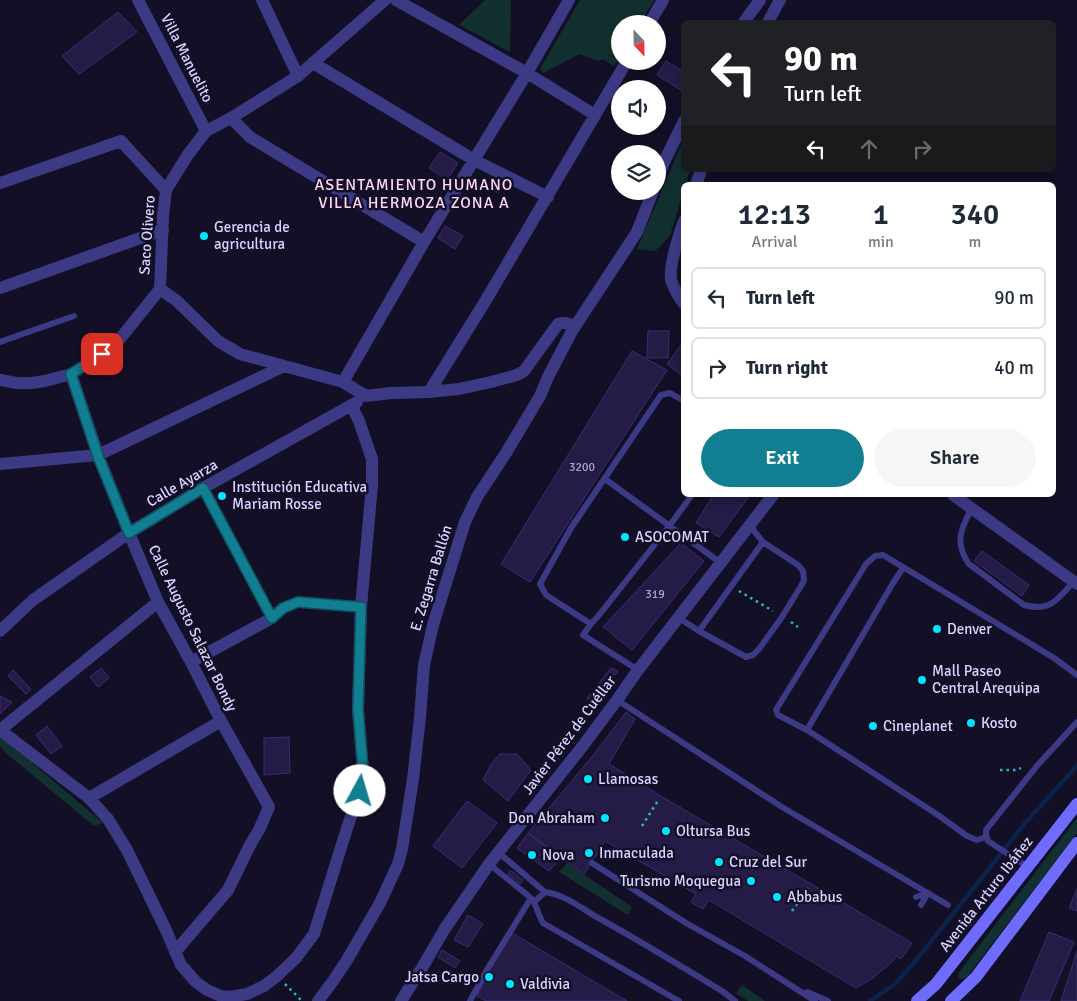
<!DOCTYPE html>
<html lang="en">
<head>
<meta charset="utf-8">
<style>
	:root { --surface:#fff; --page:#f6f6f7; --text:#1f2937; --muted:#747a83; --line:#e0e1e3; --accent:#117e91 }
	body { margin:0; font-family:Signika,sans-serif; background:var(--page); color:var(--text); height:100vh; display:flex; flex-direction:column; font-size:19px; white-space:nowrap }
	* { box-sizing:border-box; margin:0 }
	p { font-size:16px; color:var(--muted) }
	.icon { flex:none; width:28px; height:28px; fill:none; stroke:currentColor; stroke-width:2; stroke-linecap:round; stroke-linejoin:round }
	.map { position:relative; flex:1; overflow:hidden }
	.side { position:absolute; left:681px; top:182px; width:375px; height:315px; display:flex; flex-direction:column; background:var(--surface); border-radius:8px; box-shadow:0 2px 12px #0003 }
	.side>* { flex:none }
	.hud { position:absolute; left:681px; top:20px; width:375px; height:152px; border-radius:8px; box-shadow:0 2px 12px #0003; background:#202124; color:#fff; overflow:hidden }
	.needle { width:32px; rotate:158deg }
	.controls { position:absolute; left:611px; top:15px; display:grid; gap:10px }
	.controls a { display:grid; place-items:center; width:55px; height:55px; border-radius:50%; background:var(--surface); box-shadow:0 2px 12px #0003; font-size:25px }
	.pin { position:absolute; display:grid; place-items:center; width:42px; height:42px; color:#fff; margin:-21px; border-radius:10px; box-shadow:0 2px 8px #0006 }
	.me { position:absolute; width:55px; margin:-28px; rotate:6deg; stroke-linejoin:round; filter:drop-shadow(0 0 4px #0008) }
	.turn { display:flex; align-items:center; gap:18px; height:105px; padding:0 20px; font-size:22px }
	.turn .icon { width:65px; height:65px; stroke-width:2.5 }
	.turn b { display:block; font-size:35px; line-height:42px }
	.lanes { display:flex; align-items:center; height:48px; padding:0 20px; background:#0003; justify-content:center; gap:25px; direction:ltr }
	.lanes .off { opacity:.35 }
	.eta { display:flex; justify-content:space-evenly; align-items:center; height:85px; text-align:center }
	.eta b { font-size:30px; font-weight:600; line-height:35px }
	.action { display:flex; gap:10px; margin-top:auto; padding:10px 20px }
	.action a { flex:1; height:58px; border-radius:30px; background:var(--accent); color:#fff; font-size:20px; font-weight:600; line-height:58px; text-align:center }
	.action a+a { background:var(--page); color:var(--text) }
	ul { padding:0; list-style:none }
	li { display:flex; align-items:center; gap:15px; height:62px; margin:0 10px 8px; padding:0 10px; border:2px solid var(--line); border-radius:8px }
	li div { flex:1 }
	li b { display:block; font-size:19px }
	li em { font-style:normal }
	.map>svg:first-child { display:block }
	.green { fill:#12302f }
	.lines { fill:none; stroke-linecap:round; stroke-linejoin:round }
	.stream { stroke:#0c2248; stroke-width:4.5 }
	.building { fill:#241b47; stroke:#3b2d73 }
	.path { stroke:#2fb8b0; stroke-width:2.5; stroke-dasharray:2.5 4; stroke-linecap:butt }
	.service { stroke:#3d3a85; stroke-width:6 }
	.minor { stroke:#3d3a85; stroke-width:12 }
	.tertiary { stroke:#3d3a85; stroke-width:12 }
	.secondary { stroke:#6f6bff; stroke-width:12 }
	.route-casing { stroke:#0b525e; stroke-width:12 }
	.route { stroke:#117e91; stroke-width:9 }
	.poi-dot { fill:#00e5ff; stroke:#130f26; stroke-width:2 }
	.labels { text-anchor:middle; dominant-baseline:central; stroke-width:5; stroke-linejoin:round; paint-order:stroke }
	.number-label { font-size:12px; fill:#aca6d1 }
	.street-label { font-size:15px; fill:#d9d4ff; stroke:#130f26 }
	.poi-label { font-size:15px; fill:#d9d4ff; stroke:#130f26; text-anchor:start }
	.neighbourhood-label { font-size:16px; letter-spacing:1px; fill:#ffd6f0; stroke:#130f26 }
</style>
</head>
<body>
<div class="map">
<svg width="1077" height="1001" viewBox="0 0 1077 1001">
	<rect width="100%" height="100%" fill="#130f26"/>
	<path class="green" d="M 485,0 L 511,0 L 510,52 L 459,25 Z
		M 580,0 L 654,0 L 640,24 L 620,24 L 620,57 L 614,66 L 602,59 L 599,61 L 580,54 L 543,73 L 540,69 Z
		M 684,138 L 684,170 L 690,170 L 685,185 L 684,185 L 684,190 L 670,236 L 655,251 L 637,249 Z
		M 0,737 L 16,749 L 103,823 L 94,826 L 6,753 L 0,746 Z
		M 1077,818 L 1077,833 L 966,978 L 963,979 L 960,979 L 958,976 L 959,972 Z
		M 567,863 L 632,907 L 628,915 L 559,872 Z
		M 742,985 L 765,1001 L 748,1001 L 736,993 Z"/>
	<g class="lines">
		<path class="stream" d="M 870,1001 L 895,984 L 918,958 L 1025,823 L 1077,766"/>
	</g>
	<path class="building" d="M 118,12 L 137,32 L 79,74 L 62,56 Z
		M 666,61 L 684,72 L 684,92 L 657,75 Z
		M 440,152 L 458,163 L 447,180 L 429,168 Z
		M 445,226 L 463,236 L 455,249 L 438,238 Z
		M 648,331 L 669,331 L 668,358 L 647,358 Z
		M 684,341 L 684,377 L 667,364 Z
		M 632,351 L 667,370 L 530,582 L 501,564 Z
		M 713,495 L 750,495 L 719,537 L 696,523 Z
		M 681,543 L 704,561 L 632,650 L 603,627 Z
		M 982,551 L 1029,585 L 1022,596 L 974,561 Z
		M 101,668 L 109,678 L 98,687 L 90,677 Z
		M 611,668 L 618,671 L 593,702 L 587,698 Z
		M 13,670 L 31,689 L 26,694 L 8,676 Z
		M 0,696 L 12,702 L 0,714 Z
		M 626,712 L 635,719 L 609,764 L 664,798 L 912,943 L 901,959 L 896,956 L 893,961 L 873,978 L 856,988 L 709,900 L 703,909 L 691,902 L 696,894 L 605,841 L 584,874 L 528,833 L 595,753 Z
		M 47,726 L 62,746 L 51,754 L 36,735 Z
		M 289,737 L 290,773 L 264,775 L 264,738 Z
		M 500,754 L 517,754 L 531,770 L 508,801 L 483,780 L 492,763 Z
		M 467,801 L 497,823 L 462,868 L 433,846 Z
		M 528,833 L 561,858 L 549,871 L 517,848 Z
		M 510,870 L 523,880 L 520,884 L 508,874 Z
		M 1077,889 L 1077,911 L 1069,908 Z
		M 468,915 L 483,924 L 468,947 L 454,940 Z
		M 1049,932 L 1074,942 L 1049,1001 L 1020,1001 Z
		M 512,933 L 627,1001 L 486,1001 L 477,996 L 492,965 Z
		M 442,950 L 460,961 L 455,968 L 438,957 Z
		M 1077,951 L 1077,1001 L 1061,1001 Z"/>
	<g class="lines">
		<path class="path" d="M 739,591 L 773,611
			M 791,622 L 798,627
			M 1000,770 L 1017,770 L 1021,768
			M 642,826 L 659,799
			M 792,911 L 808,888
			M 285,984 L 302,1001"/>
		<path class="service" d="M 0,342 L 74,316
			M 605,479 L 721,563
			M 203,488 L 272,618
			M 972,508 C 961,528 954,543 969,564 L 1024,605 C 1049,612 1058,600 1073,582
			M 283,608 L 298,602 L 361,607
			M 679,618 L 699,631 L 763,542 L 750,526
			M 591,624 L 600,614 L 670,525 L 692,495
			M 699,631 L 746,657 L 753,655 L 759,649 L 782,617 L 804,581 L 803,571 L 798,565 L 763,542
			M 638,670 L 583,635 L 591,624 L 546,595 L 540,584 L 571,528 L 661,395 L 670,393 L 684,401
			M 617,700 L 782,807 L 948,905
			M 807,730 L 893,583 L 903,568
			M 986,837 L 977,840 L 967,836 L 938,815 L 807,730 L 778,715 L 776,710 L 779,705 L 866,564 L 875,556 L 883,555 L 1054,658 L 1077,675
			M 498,852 L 545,892
			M 592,863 L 686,923 L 745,956 L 815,1001
			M 489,864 L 531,898 C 537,905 538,915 543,923 L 679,1001
			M 1028,867 L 988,841 L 986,834 L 986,830 L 1036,767 L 1077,722
			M 916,897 L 928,893
			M 534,902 L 545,892 C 562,894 579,906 593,915 C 637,939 679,965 722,991 L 735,1001
			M 921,905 L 928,893
			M 807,992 L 828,1001
			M 470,1001 L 488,968 L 531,898"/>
		<path class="minor" d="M 138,0 L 206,131
			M 262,0 L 298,76
			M 396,0 L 527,73 L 595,115
			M 649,24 L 663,0
			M 313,63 L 474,160 L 548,197
			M 231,118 L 250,137 L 424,242
			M 0,183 L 121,141 L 166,190
			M 0,288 L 163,230
			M 160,289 L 177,301 L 218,341 L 240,354 L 343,382 L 366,396 L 391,393 L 429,392 L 459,389 L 491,382 L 517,375 L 524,371 L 558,324 C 564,322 569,323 575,327
			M 71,374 L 98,455 L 129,533 L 158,602 L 191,662 L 221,721 L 269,807 L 259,830 L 250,845 L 228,890 L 175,952
			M 343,382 L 424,242 L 527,73 L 569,0
			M 429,392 L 486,300 L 627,61
			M 0,464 L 98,455 L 284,366
			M 0,631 L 33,600 L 129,533 L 203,488 L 357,402
			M 191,662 L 272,618 L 283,608
			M 0,730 L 89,798 L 108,819 L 127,850 L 166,930 L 181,965 L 196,982 L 207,990 L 221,996 L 230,997 L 247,994 L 264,986 L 277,976 L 296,958 L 314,934 L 347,828 L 360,791 L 363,770 L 358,709 L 361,607 L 372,485 L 372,459 L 359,421 L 351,405
			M 0,730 L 158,602
			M 89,798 L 221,721"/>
		<path class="tertiary" d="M 744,22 L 760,0
			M 768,22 L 780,0
			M 658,179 L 663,164 L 684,121
			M 696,185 L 701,170
			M 684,221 C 679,234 669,266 671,279 C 672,285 680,299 684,304
			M 0,380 L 17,383 L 32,383 L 45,381 L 71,374 L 89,363 L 115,345 L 144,309 L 160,289 L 163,216 L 166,190 L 187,156 L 206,131 L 231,118 L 298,76 L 385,0
			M 953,495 L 1077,584
			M 318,1001 L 333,981 L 347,960 L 380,903 L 398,864 L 402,849 L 413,779 L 420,718 L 424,665 L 433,625 L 465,522 L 477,497 L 506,453 L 540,396 L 548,377 L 572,331 L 637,232 L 653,191
			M 401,1001 L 422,968 L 444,930 L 489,864 L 582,747 L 617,700 L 638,670 L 773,495"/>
		<path class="secondary" d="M 917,1001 L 936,984 L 1077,804
			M 951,1001 L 976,977 L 1077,843"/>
	</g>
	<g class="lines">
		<defs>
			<path id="route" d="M 102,354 L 71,374 L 98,456 L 129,533 L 203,488 L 272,618 L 283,608 L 298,602 L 361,607 L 358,709 L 363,770 L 360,791"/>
		</defs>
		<use href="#route" class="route-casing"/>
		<use href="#route" class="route"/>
	</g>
	<g class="poi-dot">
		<circle cx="204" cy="236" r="5"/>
		<circle cx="222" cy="496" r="5"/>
		<circle cx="625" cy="537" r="5"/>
		<circle cx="937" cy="629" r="5"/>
		<circle cx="922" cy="680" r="5"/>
		<circle cx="971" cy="723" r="5"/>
		<circle cx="873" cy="726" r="5"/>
		<circle cx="588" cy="779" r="5"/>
		<circle cx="605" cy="818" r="5"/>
		<circle cx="666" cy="831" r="5"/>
		<circle cx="589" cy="853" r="5"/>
		<circle cx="532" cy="855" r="5"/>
		<circle cx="719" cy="862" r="5"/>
		<circle cx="751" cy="881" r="5"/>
		<circle cx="777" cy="897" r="5"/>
		<circle cx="489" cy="977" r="5"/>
		<circle cx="510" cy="984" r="5"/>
	</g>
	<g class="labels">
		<g class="number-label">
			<text x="582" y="467">3200</text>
			<text x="655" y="594">319</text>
		</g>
		<g class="street-label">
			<text transform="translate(187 58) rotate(63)">Villa Manuelito</text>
			<text transform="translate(147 235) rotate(-86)">Saco Olivero</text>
			<text transform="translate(182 483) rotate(-30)">Calle Ayarza</text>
			<text transform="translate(431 578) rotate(-73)">E. Zegarra Ballón</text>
			<text transform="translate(193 628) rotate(64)">Calle Augusto Salazar Bondy</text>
			<text transform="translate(569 735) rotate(-53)">Javier Pérez de Cuéllar</text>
			<text transform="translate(986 894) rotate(-52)">Avenida Arturo Ibáñez</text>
		</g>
		<g class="poi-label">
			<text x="214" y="227">Gerencia de<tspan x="214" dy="17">agricultura</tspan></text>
			<text x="232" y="487">Institución Educativa<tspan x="232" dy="17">Mariam Rosse</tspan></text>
			<text x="635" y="537">ASOCOMAT</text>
			<text x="947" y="629">Denver</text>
			<text x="932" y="671">Mall Paseo<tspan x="932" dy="17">Central Arequipa</tspan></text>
			<text x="981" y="723">Kosto</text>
			<text x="883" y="726">Cineplanet</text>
			<text x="598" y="779">Llamosas</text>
			<text x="595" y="818" text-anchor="end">Don Abraham</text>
			<text x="676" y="831">Oltursa Bus</text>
			<text x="599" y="853">Inmaculada</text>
			<text x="542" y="855">Nova</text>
			<text x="729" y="862">Cruz del Sur</text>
			<text x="741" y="881" text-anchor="end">Turismo Moquegua</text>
			<text x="787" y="897">Abbabus</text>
			<text x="479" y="977" text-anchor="end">Jatsa Cargo</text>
			<text x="520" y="984">Valdivia</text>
		</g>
		<g class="neighbourhood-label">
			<text x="414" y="185">ASENTAMIENTO HUMANO<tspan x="414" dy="18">VILLA HERMOZA ZONA A</tspan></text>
		</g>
	</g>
</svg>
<div class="controls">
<a><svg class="needle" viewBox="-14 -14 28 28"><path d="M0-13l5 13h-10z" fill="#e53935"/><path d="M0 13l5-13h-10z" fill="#747a83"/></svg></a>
<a><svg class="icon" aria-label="sound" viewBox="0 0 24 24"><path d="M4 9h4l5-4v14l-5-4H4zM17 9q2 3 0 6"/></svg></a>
<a><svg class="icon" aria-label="layers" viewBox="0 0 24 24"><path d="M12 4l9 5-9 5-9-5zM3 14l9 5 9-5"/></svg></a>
</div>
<div class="pin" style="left:102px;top:354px;background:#d93025"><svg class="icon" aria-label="arrive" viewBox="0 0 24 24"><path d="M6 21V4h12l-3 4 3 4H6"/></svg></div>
<svg class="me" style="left:360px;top:791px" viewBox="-20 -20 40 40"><circle r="19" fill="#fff"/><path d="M0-13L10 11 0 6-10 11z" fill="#117e91"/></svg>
<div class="hud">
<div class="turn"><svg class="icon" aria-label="left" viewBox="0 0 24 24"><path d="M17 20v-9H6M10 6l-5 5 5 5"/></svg><div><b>90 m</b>Turn left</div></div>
<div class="lanes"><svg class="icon" aria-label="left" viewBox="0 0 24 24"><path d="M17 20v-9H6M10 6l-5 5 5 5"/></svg><svg class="icon off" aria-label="ahead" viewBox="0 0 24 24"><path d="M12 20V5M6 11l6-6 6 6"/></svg><svg class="icon off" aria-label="right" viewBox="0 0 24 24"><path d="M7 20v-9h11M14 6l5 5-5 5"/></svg></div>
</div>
<section class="side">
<div class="eta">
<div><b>12:13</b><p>Arrival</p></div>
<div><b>1</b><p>min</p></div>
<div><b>340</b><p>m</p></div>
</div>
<ul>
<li><svg class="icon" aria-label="left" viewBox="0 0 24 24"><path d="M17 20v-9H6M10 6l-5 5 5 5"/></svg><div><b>Turn left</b></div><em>90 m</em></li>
<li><svg class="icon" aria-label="right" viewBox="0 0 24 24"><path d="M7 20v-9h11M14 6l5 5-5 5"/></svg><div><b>Turn right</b></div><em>40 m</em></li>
</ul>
<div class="action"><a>Exit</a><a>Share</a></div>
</section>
</div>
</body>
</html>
